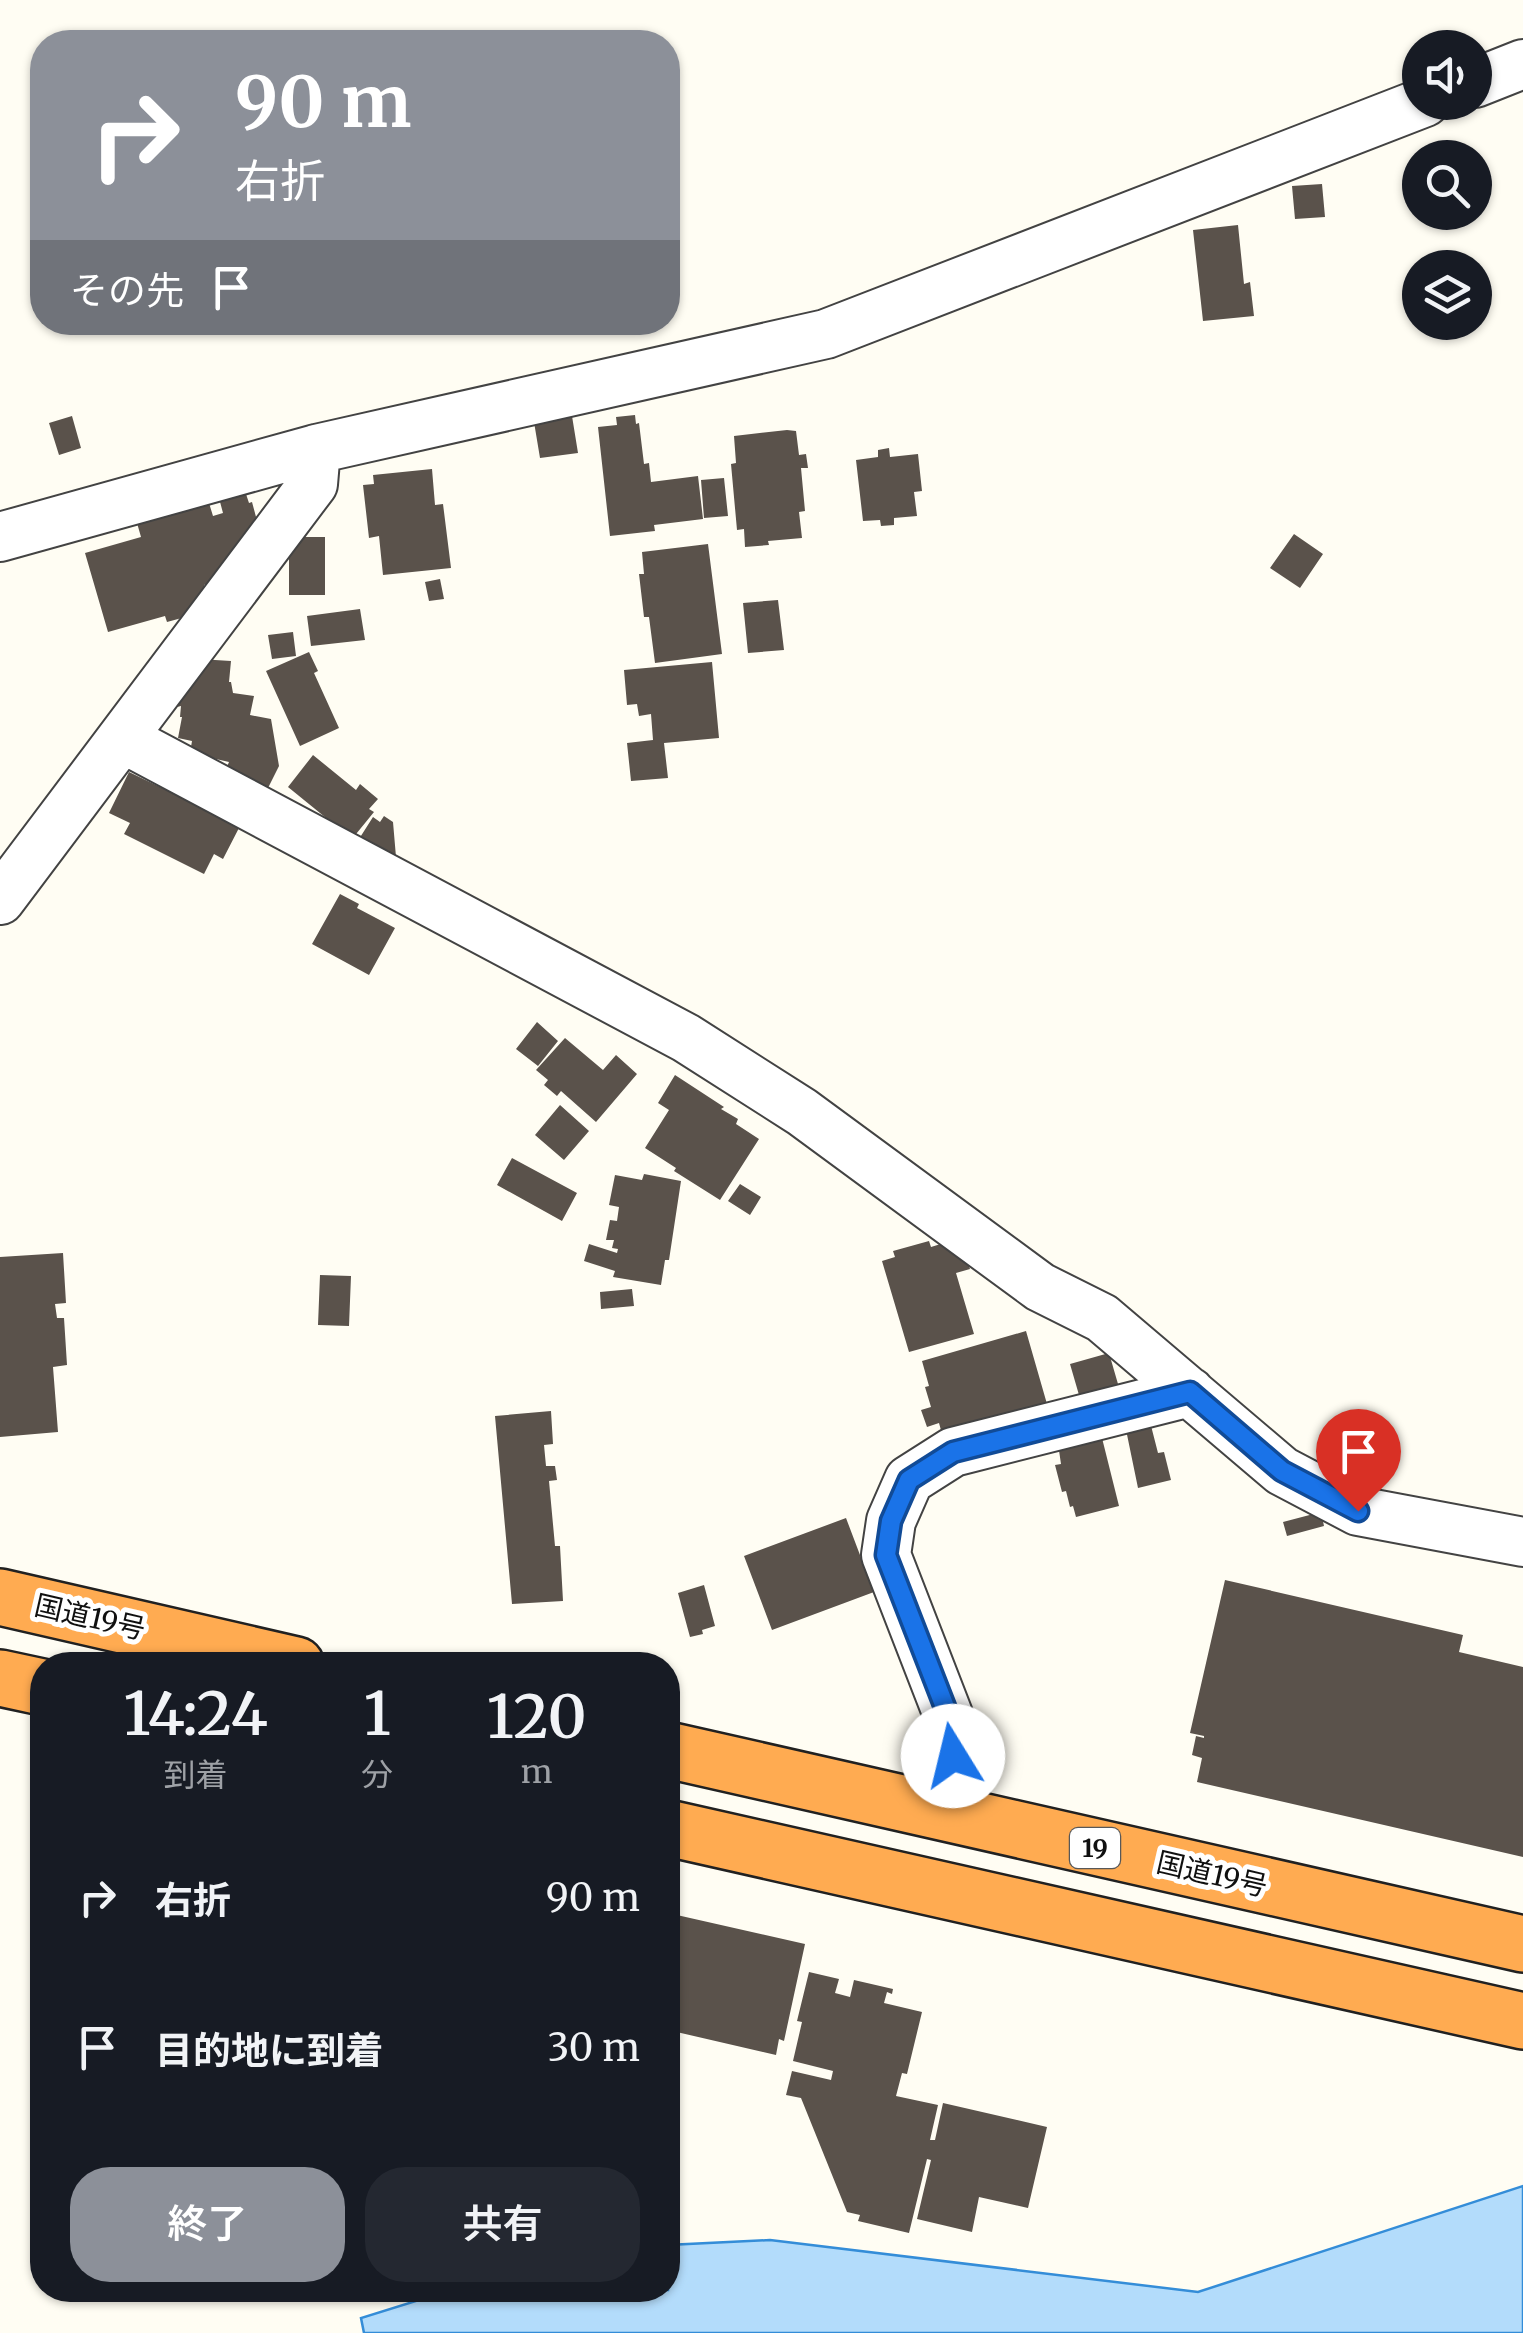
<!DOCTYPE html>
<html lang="ja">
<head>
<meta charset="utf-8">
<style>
	:root { --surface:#171b24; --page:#242831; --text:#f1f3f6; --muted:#9ea1a6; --accent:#8c9099 }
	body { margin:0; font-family:Merriweather,"Noto Sans JP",serif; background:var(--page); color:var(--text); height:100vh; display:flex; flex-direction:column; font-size:38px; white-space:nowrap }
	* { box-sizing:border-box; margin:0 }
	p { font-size:32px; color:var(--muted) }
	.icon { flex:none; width:55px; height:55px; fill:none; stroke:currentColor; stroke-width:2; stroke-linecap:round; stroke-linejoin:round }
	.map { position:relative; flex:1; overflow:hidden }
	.drawer { position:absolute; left:30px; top:1652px; width:650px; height:650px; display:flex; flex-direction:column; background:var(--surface); border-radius:40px; box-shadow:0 2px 8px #0004 }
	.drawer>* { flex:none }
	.banner { position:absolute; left:30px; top:30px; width:650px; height:305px; border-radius:40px; box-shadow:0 2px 8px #0004; background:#8c9099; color:#fff; overflow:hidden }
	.buttons { position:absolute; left:1402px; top:30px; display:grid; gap:20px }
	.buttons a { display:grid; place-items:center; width:90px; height:90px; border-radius:50%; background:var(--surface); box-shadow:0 2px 8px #0004; font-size:50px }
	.pin { position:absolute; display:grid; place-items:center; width:85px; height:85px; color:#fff; margin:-102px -42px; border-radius:50% 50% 50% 0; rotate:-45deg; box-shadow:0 0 10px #0007 }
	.pin .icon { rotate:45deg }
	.me { position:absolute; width:110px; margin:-55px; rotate:351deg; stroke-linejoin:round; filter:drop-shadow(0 0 8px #0008) }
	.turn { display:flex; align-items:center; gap:35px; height:210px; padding:0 40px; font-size:45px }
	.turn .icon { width:130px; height:130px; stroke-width:2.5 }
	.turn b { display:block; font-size:70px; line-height:85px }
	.then { display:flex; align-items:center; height:95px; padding:0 40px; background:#0003; gap:20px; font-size:38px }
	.eta { display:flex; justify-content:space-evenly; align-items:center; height:170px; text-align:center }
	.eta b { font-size:60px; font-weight:600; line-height:70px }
	.cta { display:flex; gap:20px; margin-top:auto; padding:20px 40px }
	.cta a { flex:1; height:115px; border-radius:40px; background:var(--accent); color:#fff; font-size:40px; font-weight:600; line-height:115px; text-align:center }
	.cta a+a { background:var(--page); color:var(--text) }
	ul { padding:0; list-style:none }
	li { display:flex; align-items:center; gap:30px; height:150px; padding:0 40px }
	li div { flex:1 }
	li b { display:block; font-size:38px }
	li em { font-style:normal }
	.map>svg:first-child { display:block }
	.water { fill:#b3dcfb; stroke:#348dd8; stroke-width:2.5 }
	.building { fill:#5a524b }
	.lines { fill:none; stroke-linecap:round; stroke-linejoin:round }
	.minor-casing { stroke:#434343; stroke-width:52 }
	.highway-casing { stroke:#212121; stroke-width:60 }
	.minor { stroke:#fff; stroke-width:48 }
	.highway { stroke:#ffab51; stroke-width:55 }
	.route-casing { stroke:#114b97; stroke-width:25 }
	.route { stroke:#1a73e8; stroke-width:18 }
	.labels { text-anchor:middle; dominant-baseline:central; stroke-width:10; stroke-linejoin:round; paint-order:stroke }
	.shield { fill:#fff; stroke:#585858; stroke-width:2.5 }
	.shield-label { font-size:25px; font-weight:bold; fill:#101010 }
	.street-label { font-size:28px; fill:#101010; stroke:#fff }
</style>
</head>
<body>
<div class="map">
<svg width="1523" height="2333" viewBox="0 0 1523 2333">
	<rect width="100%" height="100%" fill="#fffdf3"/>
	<path class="water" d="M 1523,2186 L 1523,2333 L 364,2333 L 361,2318 L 451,2290 L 668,2290 L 668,2245 L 770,2240 L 1198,2292 Z"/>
	<path class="building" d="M 1322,184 L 1325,217 L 1295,219 L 1292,186 Z
		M 1238,225 L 1244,284 L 1250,282 L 1254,316 L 1203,321 L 1193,230 Z
		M 635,415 L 636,424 L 639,423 L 644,464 L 649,463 L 651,482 L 698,476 L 703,519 L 654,525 L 655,531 L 610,536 L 598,427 L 617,425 L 616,417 Z
		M 72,416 L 81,448 L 59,455 L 49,423 Z
		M 572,416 L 578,453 L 540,458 L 534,422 Z
		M 787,430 L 796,431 L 799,455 L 806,454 L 808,468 L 801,468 L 805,511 L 799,512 L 802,538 L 768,541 L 769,545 L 745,547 L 744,529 L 737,530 L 731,464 L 736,463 L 734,436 Z
		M 889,448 L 890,457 L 918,454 L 922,491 L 914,492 L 917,516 L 894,518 L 894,525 L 881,526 L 880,520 L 863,521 L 856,460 L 878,457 L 878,450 Z
		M 432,469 L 435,505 L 443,504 L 451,568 L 383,575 L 379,536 L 369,538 L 363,485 L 374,484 L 373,475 Z
		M 724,478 L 728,516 L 704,518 L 701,480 Z
		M 245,491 L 249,503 L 252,502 L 259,528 L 246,547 L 234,550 L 236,557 L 220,580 L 204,585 L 208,599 L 200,613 L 167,622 L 165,616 L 108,632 L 85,553 L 141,537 L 137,523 L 209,503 L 213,516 L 223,513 L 219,498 Z
		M 1294,534 L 1323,554 L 1300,588 L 1270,568 Z
		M 289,537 L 325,537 L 325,595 L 289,595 Z
		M 708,544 L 722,654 L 655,663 L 649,617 L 644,617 L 639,574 L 644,574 L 642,552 Z
		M 440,579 L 444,599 L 429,601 L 425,582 Z
		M 778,600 L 784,650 L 748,653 L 743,603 Z
		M 360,609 L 365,640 L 311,646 L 307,616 Z
		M 293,632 L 296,656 L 272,659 L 268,635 Z
		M 309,652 L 318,671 L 314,673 L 339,728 L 300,746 L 266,671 Z
		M 199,659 L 231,661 L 229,682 L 231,682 L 233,693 L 254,696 L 250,715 L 271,719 L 279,766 L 268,788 L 226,769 L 229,762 L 190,753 L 192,741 L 178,738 L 182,717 L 180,717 L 181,706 L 177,707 L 178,695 Z
		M 712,662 L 719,738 L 664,743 L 668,778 L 631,781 L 627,743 L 653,740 L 651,714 L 639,716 L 637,704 L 627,705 L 624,670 Z
		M 313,755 L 356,790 L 360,784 L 378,799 L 369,809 L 374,812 L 352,839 L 288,787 Z
		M 129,772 L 240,826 L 223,859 L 214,854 L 204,874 L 124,834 L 130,823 L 109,813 Z
		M 384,816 L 393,822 L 396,857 L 359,839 L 373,817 L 380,822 Z
		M 340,894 L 359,904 L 357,908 L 395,928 L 369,975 L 312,944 Z
		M 537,1022 L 558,1041 L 538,1066 L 516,1049 Z
		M 565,1038 L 603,1070 L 616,1055 L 637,1074 L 596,1122 L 561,1091 L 557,1096 L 544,1085 L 548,1080 L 536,1070 Z
		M 675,1075 L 724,1107 L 721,1109 L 738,1119 L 736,1124 L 759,1139 L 720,1200 L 674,1171 L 676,1168 L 645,1148 L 669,1110 L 658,1103 Z
		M 560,1105 L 589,1131 L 564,1160 L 535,1135 Z
		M 512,1158 L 577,1193 L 562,1221 L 497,1185 Z
		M 644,1174 L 681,1181 L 669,1260 L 665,1260 L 661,1285 L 613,1277 L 615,1271 L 584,1261 L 589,1244 L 617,1253 L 618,1249 L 612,1248 L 614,1240 L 606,1240 L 610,1220 L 617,1221 L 619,1207 L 609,1205 L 615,1175 L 642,1180 Z
		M 740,1184 L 761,1197 L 750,1215 L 728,1201 Z
		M 960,1238 L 970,1269 L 956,1273 L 974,1334 L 909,1352 L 882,1261 L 895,1257 L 893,1251 L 929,1241 L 931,1247 Z
		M 63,1253 L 66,1303 L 55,1304 L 57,1318 L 64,1318 L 67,1365 L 53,1367 L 58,1432 L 0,1437 L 0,1257 Z
		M 320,1275 L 351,1276 L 349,1326 L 318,1325 Z
		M 632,1289 L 634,1306 L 601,1309 L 600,1292 Z
		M 1026,1331 L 1047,1404 L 942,1434 L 939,1423 L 927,1427 L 921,1410 L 931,1407 L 925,1387 L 929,1386 L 922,1361 Z
		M 1109,1353 L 1118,1384 L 1079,1395 L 1070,1364 Z
		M 551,1411 L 553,1444 L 544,1445 L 546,1466 L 555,1466 L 557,1480 L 549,1481 L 555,1546 L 560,1546 L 563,1601 L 512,1604 L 495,1416 Z
		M 1148,1414 L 1158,1453 L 1164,1452 L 1171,1480 L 1138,1488 L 1124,1420 Z
		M 1057,1437 L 1102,1438 L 1119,1506 L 1076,1517 L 1073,1506 L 1070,1507 L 1066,1491 L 1062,1492 L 1055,1465 L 1061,1464 Z
		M 1321,1512 L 1324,1526 L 1287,1536 L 1283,1522 Z
		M 846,1518 L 874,1592 L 772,1630 L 744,1556 Z
		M 1225,1580 L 1463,1635 L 1459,1652 L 1523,1667 L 1523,1857 L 1197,1782 L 1202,1758 L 1192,1755 L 1196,1736 L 1204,1738 L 1204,1736 L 1190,1733 Z
		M 704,1585 L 715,1626 L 702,1630 L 703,1634 L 690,1637 L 678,1593 Z
		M 668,1913 L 805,1944 L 784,2041 L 779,2039 L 776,2055 L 668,2030 Z
		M 809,1972 L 839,1979 L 835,1993 L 850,1997 L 854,1980 L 893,1989 L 892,1994 L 887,1992 L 884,2003 L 922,2012 L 907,2074 L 902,2073 L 896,2096 L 938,2105 L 930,2140 L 935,2140 L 943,2103 L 1047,2127 L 1028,2208 L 979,2197 L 972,2232 L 917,2219 L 931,2160 L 927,2159 L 909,2233 L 858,2221 L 860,2215 L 847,2212 L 801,2098 L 786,2095 L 792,2071 L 831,2080 L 833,2071 L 793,2061 L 802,2022 L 797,2021 Z"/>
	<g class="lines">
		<defs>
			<path id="minor" d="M 1475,83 L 1523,64
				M 0,537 L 316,449 L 826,334 L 1425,102
				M 122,738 L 686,1038 L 802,1112 L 1040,1287 L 1102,1318 L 1282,1471 L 1358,1511 L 1523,1542
				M 0,900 L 313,484 L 316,449
				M 939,1812 L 953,1757 L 950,1720 L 886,1555 L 891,1521 L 909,1480 L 953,1452 L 1190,1392"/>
			<path id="highway" d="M 0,1597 L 296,1665
				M 0,1678 L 42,1687
				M 668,1750 L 1523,1944
				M 668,1828 L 1523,2021"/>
		</defs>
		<use href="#minor" class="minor-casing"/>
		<use href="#highway" class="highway-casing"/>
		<use href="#minor" class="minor"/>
		<use href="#highway" class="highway"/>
	</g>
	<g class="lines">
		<defs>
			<path id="route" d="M 953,1756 L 950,1720 L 886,1555 L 891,1521 L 909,1480 L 953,1452 L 1190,1392 L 1282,1471 L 1358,1511"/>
		</defs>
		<use href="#route" class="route-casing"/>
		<use href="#route" class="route"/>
	</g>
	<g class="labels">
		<rect class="shield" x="1070" y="1828" width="50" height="40" rx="8"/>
		<g class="shield-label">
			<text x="1095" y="1848">19</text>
		</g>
		<g class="street-label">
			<text transform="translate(90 1617) rotate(13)">国道19号</text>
			<text transform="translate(1212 1874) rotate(13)">国道19号</text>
		</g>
	</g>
</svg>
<div class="buttons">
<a><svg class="icon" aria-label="sound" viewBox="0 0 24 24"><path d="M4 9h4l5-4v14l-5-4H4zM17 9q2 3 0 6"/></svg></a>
<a><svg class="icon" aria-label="search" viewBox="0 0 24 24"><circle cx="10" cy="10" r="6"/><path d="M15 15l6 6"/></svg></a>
<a><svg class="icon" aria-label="layers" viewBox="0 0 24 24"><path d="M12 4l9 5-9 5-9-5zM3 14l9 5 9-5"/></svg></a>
</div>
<div class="pin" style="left:1358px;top:1511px;background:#d93025"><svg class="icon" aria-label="arrive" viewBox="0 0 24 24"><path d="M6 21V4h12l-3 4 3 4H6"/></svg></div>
<svg class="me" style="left:953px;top:1756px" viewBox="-20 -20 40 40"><circle r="19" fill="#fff"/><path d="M0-13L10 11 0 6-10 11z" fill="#1a73e8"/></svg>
<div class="banner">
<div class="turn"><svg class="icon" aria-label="right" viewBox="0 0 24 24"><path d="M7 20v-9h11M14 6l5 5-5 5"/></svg><div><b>90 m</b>右折</div></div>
<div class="then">その先<svg class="icon" aria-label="arrive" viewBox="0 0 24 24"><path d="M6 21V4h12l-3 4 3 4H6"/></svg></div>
</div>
<section class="drawer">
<div class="eta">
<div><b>14:24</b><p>到着</p></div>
<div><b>1</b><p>分</p></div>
<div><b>120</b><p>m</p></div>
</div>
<ul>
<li><svg class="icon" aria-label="right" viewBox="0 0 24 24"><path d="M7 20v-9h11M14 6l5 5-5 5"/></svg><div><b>右折</b></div><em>90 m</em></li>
<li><svg class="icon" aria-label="arrive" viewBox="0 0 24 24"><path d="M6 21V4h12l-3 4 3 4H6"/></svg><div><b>目的地に到着</b></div><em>30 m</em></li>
</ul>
<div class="cta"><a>終了</a><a>共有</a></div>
</section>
</div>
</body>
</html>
